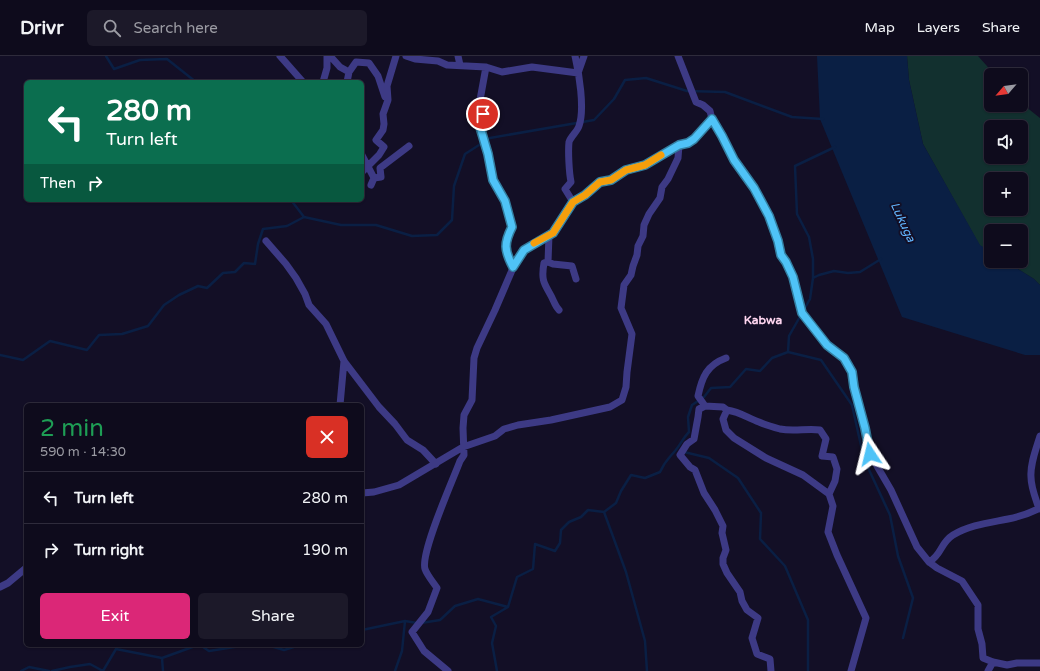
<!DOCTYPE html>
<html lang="en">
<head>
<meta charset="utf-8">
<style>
	:root { --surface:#0e0b1c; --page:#1c1929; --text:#f1f3f6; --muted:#9b9ba3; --line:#2e2b3b; --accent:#db2777 }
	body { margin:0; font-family:"Varela Round",sans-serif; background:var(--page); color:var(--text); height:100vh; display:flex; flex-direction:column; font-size:15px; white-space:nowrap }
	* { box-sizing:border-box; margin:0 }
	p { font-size:13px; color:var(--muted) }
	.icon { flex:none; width:22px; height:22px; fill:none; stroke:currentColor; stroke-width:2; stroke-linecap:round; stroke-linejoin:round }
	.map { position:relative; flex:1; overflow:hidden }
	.details { position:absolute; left:24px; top:347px; width:340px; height:244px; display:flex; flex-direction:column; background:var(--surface); border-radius:6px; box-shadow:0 1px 3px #0004,0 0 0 1px var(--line) }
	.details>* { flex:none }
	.top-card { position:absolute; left:24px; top:24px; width:340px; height:122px; border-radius:6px; box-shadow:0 1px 3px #0004,0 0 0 1px var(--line); background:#0b6e4f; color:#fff; overflow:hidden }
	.needle { width:26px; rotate:242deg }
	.controls { position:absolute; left:984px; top:12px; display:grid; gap:8px }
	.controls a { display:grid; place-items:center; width:44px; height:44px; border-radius:6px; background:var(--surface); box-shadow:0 1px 3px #0004,0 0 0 1px var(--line); font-size:20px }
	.pin { position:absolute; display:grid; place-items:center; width:34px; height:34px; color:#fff; margin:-17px; border:2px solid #fff; border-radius:50%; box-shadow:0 1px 4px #0007 }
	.me { position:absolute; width:44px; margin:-22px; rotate:350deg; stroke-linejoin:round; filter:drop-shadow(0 0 3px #0008) }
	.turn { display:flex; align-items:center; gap:14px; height:84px; padding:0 16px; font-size:18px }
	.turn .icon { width:52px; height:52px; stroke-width:2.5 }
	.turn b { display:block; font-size:28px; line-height:34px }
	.then { display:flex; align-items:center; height:38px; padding:0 16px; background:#0003; gap:8px; font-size:15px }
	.round { display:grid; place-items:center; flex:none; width:42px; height:42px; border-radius:6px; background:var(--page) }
	.head { display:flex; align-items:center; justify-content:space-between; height:68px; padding:0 16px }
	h1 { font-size:24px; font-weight:600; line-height:30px; color:#1e9e55 }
	.primary-button { display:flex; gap:8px; margin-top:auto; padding:8px 16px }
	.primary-button a { flex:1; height:46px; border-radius:6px; background:var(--accent); color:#fff; font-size:16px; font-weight:600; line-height:46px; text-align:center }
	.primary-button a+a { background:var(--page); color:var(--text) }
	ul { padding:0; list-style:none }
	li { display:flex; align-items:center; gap:12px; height:52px; padding:0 16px; border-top:1px solid var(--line) }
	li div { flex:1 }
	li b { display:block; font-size:15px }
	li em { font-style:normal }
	header { display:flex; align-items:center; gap:24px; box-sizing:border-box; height:56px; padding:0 20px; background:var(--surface); border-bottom:1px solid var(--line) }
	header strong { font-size:19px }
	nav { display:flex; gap:22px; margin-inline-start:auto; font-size:14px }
	.search { width:280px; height:36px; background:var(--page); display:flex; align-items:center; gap:10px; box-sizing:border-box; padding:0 14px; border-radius:6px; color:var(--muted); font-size:15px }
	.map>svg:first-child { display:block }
	.green { fill:#12302f; fill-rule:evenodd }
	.water { fill:#0a1f44 }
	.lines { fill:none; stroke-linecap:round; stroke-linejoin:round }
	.stream { stroke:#0a1f44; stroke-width:2.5 }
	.minor { stroke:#3d3a85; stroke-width:7 }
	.route-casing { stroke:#337fa1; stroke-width:10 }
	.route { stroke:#4fc3f7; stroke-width:7 }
	.slow { stroke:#f59e0b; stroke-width:7 }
	.labels { text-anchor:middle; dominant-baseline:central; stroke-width:4; stroke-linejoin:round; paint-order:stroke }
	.water-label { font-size:12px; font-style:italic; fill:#62b6ff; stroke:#130f26 }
	.neighbourhood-label { font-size:12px; font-weight:bold; fill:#ffd6f0; stroke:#130f26 }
</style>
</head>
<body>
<header>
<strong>Drivr</strong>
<div class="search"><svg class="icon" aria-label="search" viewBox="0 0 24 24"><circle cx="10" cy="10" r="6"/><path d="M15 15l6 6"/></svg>Search here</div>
<nav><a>Map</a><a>Layers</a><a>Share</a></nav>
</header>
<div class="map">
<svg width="1040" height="615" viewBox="0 0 1040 615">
	<rect width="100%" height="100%" fill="#130f26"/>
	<path class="green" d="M 907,0 L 978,0 L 995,19 L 991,19 L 991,49 L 1021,49 L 1021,47 L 1040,62 L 1040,229 L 1034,223 L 1005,205 L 1021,205 L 1021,175 L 991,175 L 991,196 L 980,190 L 923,88 L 909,24 ZM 991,71 L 1021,71 L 1021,101 L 991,101 ZM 991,123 L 1021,123 L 1021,153 L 991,153 Z"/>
	<path class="water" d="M 817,0 L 907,0 L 909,24 L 923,88 L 980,189 L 991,196 L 991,205 L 1005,205 L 1034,223 L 1040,229 L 1040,299 L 1025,299 L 902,261 L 820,63 Z"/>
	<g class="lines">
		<path class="stream" d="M 106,0 L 114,13 L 140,4 L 167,3 L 196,26
			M 291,144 L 304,161
			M 813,222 L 813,203 L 809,181 L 797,158 L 795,110 L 835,91
			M 788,296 L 821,304 L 852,349 L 864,403 L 890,459 L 898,500 L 913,542 L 903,582
			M 0,299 L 23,304 L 50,285 L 87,294 L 99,279 L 122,278 L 148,270 L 164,249 L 179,239 L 198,230 L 207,232 L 223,217 L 235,216 L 244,207 L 255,208 L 258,188 L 263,173 L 287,170 L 304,161 L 341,169 L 376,169 L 412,180 L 437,179 L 452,164 L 454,130 L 465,98 L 490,82 L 594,64 L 614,43 L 625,24 L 646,22 L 687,35 L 725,36 L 792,61 L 823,63
			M 684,396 L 709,402 L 738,422 L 761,457 L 760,483 L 785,510 L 808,564 L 808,615
			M 604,456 L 626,516 L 645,585 L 647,615
			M 421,567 L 440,564 L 455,550 L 478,543 L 508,551 L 517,521 L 533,513 L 535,488 L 555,495 L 560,487 L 561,474 L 569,466 L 581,461 L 588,454 L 604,456 L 616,447 L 621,435 L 631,419 L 645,422 L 660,416 C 665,405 668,403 675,395 C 681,388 683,382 689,376 L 688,361 L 692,349 L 704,341 L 711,332 L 730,331 L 746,313 L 760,315 L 772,302 L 788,296 L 789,280 L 810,243 L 813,222 L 819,219 L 834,215 L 848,217 L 860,216 L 881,203
			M 362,574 L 405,565 L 417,567
			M 200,589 L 209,595 L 247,589
			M 267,589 L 284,594 L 300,589
			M 162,602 L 163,615
			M 21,615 L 29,611 L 49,615
			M 52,615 L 70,611 L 90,608 L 103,615 L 116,593 L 162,602 L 198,589
			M 395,615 L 402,595 L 405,565
			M 497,615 L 492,587 L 496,570 L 491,561 L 508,551"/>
		<path class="minor" d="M 280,0 L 303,26
			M 330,0 L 340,11 L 349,16 L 356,6 L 369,7 L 378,20 L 385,41
			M 406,0 L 415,3 L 438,5 L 447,9 L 486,11 L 502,16 L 532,11 L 578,17 L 584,0
			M 458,0 L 460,9
			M 678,0 L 696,46 L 703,49 L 710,55 L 712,63 L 723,80 L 734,104 L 754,132 L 769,160 L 778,185 L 781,199 L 786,206 L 793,221 L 803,257 L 827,289 L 844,302 L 852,316 L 855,331 L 865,372 L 870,398 L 891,434 L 917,491 L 929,506 L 937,512 L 962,525 L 978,549 L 978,573 L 982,588 L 983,602 L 993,606 L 1007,609 L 1017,607 L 1040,607
			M 486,11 L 480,44 L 483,58 L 480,71 L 488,98 L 493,124 L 505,145 L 512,171 C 504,187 504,194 513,211
			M 323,26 L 327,12 L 327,0
			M 347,26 L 349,16
			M 362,99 L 374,122 L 371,129
			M 362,116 L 379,99 L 384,91 L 376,84 L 383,74 L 384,68 L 383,58 L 388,44 L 387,30 L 396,0
			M 374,122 L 381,121 L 380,112 L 409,90
			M 573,146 L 565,133 L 571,126 C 569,116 568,95 569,86 C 571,80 577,76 579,70 C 585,53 579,17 575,0
			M 549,179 L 548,206 L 553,208 L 572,210 L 576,223
			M 266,185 L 286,208 L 296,222 L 305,238 L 309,249 L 326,268 L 344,305 L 379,351 L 395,368 L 407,384 L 423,394 L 436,408
			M 548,206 L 544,207 C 540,229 547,229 554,246 C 556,250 556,251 559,254
			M 726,302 C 707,309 702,321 698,340 L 705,350 L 723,351 L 727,354 L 723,363 L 726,374 L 734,382 L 766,402 L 803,419 L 829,438 L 833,450 L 828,476 L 837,499 L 866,562 L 851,615
			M 340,349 L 344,305
			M 705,350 L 699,353 L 698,361 L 694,383 L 687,388 L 680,399 L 690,411 L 695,414 L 704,437 L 715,454 L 723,470 L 722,477 L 726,494 L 723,502 L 723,508 L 727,517 L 740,536 L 742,545 L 747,554 L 758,562 L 752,582 L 757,598 L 770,603 L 771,615
			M 727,354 C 740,356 748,362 759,366 C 766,369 773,371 780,373 C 794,376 807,372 820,374 L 826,383 L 822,400 L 833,401 L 837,413 L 835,425 L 829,438
			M 362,437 L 374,436 L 399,429 L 463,391 L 495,380 L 504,373 L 518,369 L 551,364 L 610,351 L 622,344 L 626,331 L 627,316 L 632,278 L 621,252 L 624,229 L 631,219 L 633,210 L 637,199 L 638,190 L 643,180 L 644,169 L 649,158 L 660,142 L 662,131 L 668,123 L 678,102 L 679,89
			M 1039,453 C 1036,443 1031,432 1031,421 C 1030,408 1036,393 1040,380
			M 929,506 C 942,499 940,487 953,479 C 970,469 988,467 1008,463 C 1019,461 1030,457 1040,452
			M 0,531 L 8,527 L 26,512
			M 448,615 L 424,595 L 412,576 L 428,556 L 437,532 C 433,526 427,519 425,513 C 420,497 453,424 460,405 L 464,399 L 463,372 L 464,359 L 472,344 L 474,302 L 477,292 L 495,254 L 516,205 L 524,194 L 553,177 L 573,146 L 585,139 L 600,127 L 611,123 L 626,114 L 645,109 L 679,89 L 688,87 L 694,83 L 712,63
			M 988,615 L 993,606"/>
	</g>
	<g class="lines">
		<defs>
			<path id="route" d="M 483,58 L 480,71 L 488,98 L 493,124 L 505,145 L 512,171 C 504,187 504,194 513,211 L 524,194 L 553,177 L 573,146 L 585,139 L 600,126 L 611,124 L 626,114 L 645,109 L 679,89 L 688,87 L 694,83 L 712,63 L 722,80 L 734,104 L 754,132 L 769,160 L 778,185 L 781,199 L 786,206 L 793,221 L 802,257 L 827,289 L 844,302 L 852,316 L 854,331 L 865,372 L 870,398"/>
		</defs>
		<use href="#route" class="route-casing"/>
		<use href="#route" class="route"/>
		<path class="slow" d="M 534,187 L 553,177 L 573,146 L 585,139 L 600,126 L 611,124 L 626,114 L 645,109 L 661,99"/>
	</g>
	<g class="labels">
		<g class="water-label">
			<text transform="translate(903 166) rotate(65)">Lukuga</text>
		</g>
		<g class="neighbourhood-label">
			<text x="763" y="264">Kabwa</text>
		</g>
	</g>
</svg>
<div class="controls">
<a><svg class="needle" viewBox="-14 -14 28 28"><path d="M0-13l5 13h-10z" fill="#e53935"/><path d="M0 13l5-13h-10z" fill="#9b9ba3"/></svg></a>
<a><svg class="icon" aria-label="sound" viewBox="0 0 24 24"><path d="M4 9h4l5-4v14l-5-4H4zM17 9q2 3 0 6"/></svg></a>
<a>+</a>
<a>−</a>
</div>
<div class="pin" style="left:483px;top:58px;background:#d93025"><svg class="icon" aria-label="arrive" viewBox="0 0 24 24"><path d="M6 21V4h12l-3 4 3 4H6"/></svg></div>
<svg class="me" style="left:870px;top:398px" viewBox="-20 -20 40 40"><path d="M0-17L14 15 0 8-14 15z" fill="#4fc3f7" stroke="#fff" stroke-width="4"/></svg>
<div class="top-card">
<div class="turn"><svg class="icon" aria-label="left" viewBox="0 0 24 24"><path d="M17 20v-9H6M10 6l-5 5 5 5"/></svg><div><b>280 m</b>Turn left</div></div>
<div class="then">Then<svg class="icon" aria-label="right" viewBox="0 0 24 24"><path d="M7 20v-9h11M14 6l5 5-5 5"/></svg></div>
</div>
<section class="details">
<div class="head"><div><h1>2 min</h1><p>590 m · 14:30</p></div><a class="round" style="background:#d93025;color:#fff"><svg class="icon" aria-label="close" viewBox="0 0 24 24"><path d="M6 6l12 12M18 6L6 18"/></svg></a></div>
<ul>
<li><svg class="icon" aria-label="left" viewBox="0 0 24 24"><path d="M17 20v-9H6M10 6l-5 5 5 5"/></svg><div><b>Turn left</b></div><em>280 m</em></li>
<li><svg class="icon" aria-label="right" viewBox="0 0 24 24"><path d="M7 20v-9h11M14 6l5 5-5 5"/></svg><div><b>Turn right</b></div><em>190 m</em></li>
</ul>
<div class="primary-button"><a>Exit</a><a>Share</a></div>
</section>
</div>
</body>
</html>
